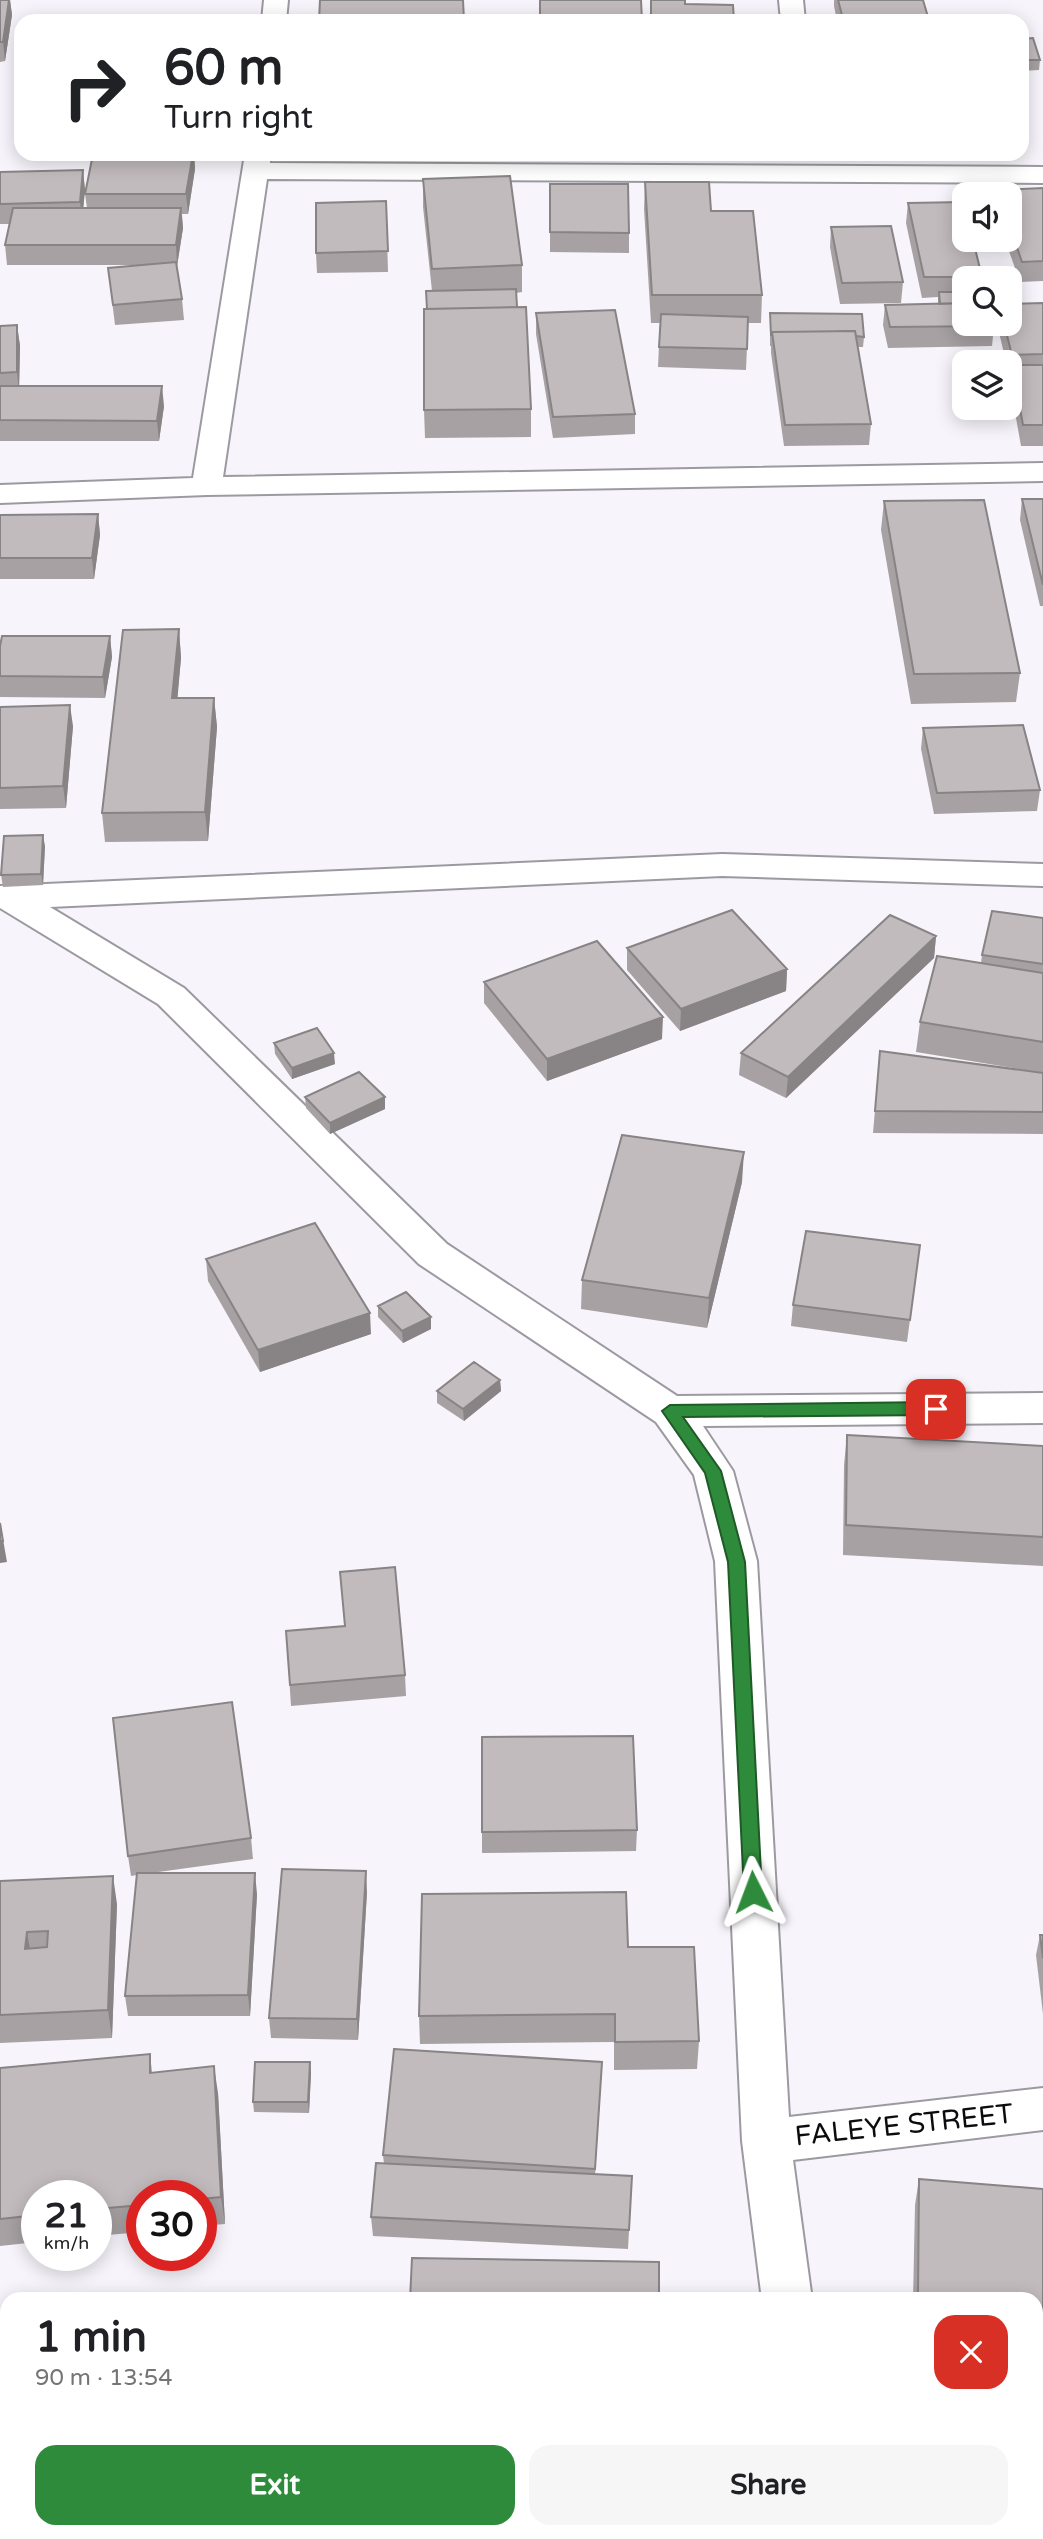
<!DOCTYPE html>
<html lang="en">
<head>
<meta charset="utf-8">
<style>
	:root { --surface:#fff; --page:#f6f6f6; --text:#202124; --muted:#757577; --accent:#2f8b3c }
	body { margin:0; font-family:"Varela Round",sans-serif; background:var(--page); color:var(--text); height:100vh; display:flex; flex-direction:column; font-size:26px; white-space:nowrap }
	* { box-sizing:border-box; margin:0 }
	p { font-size:23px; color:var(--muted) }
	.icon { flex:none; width:38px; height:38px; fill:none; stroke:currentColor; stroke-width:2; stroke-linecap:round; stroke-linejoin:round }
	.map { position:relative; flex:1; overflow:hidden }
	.drawer { position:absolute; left:0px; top:2292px; width:1043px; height:247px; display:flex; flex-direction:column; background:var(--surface); border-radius:21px 21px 0 0; box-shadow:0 4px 18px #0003 }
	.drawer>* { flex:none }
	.hud { position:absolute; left:14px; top:14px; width:1015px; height:147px; border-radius:21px; box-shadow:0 4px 18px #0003; background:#fff; color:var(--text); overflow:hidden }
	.buttons { position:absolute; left:952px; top:182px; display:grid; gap:14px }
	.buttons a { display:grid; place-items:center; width:70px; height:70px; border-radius:14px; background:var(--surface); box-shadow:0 4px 18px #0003; font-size:35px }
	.speed { position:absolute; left:21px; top:2180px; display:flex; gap:14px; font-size:35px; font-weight:700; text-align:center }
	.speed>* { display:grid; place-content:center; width:91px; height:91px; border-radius:50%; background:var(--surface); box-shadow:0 4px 18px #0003; line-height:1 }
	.speed small { font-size:18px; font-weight:400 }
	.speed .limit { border:10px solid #d22; background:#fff; color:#111 }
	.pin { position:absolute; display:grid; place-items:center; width:60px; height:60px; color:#fff; margin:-30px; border-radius:14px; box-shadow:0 4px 10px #0006 }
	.me { position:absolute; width:77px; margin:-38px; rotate:357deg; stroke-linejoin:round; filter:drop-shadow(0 0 5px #0008) }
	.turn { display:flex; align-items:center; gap:24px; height:147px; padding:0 35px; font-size:32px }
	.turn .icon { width:91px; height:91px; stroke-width:2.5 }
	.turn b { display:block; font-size:49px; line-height:60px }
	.round { display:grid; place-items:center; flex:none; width:74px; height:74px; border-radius:21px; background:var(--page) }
	.headline { display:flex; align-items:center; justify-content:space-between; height:119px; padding:0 35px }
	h1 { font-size:42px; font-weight:700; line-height:52px }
	.action { display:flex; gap:14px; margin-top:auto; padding:14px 35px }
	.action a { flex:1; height:80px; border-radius:21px; background:var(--accent); color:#fff; font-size:28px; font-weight:700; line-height:80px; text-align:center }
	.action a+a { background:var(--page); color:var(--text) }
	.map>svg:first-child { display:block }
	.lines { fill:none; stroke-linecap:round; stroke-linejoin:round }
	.street-casing { stroke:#9c9aa0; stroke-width:4 }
	.street { fill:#fff; fill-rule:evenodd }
	.wall { fill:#a7a1a3 }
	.shaded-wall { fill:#888384 }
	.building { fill:#c2bbbd; stroke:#888384; stroke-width:2; fill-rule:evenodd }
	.route { fill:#2f8b3c; stroke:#1f5a27; stroke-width:2 }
	.labels { text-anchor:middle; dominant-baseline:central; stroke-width:7; stroke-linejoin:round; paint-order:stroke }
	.near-street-label { font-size:28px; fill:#0c0b0e; stroke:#fff }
</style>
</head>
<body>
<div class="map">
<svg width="1043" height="2539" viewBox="0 0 1043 2539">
	<rect width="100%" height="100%" fill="#f7f5fb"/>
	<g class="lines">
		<defs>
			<path id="street" d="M 264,0 L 288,0 L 286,21 L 262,21 Z
				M 779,0 L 803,0 L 805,21 L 781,21 Z
				M 245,154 L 271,154 L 270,163 L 1043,167 L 1043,183 L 267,179 L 223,477 L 1043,463 L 1043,481 L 207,495 L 0,503 L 0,485 L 193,478 Z
				M 722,854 L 1043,864 L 1043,886 L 722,876 L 50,907 L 184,988 L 447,1244 L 677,1396 L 1043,1393 L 1043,1423 L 703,1426 L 733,1471 L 757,1561 L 789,2117 L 1043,2088 L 1043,2130 L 793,2160 L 812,2300 L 762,2300 L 742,2141 L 715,1561 L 694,1475 L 656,1422 L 419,1264 L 158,1004 L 0,908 L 0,886 Z
				M 792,2532 L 844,2532 L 845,2539 L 793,2539 Z"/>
		</defs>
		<use href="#street" class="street-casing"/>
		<use href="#street" class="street"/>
	</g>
	<path class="wall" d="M 0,0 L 10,0 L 12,15 L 5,61 L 0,62 Z
		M 834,0 L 923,0 L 928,17 L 927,21 L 837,21 L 834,6 Z
		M 1022,39 L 1040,60 L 1039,70 L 1022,71 Z
		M 93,154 L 194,154 L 195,169 L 188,214 L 182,214 L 183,228 L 177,266 L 182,299 L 184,320 L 115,325 L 108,268 L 138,265 L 7,265 L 5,245 L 9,224 L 0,224 L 0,172 L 83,170 L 85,190 L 83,208 L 87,208 L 85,194 Z
		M 423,179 L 522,265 L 522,292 L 516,293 L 531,409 L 531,437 L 425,438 L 424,410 L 432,291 L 423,207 Z
		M 645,182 L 711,211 L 762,295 L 761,323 L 748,323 L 746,370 L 658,367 L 660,323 L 651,323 L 644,209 Z
		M 550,184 L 629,233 L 629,253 L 550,252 Z
		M 1043,188 L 1043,281 L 1020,282 L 1005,240 L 1010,240 L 1010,194 L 996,194 L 997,190 Z
		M 386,201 L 388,272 L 317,273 L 316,253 Z
		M 908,203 L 982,277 L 982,278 L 964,278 L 964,324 L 994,326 L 992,346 L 888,348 L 883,325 L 885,305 L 938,304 L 938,297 L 922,298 L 906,223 Z
		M 831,227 L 903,282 L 901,303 L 840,304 L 830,247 Z
		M 1043,303 L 1043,446 L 1021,446 L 1010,385 L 1011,375 L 1010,375 L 1010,362 L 1006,362 L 997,324 L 1010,324 Z
		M 536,313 L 635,414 L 635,434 L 553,438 L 536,334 Z
		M 770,313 L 864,337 L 863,347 L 858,347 L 871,424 L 869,445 L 784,446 L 771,353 L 771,346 L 770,346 Z
		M 17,325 L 20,346 L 19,386 L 164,406 L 159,441 L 0,441 L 0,326 Z
		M 1022,499 L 1043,499 L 1043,606 L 1040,606 L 1020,520 Z
		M 884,501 L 1020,673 L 1016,702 L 911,704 L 881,530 Z
		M 98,514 L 100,535 L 94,579 L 0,579 L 0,515 Z
		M 179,629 L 181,658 L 177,698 L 214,698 L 217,727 L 208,841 L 105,842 L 102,813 Z
		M 110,636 L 112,657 L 105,698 L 0,697 L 0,646 Z
		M 0,707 L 73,726 L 66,808 L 0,809 Z
		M 923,728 L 1040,790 L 1037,811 L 934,814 L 921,749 Z
		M 45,846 L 43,885 L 3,887 L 1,875 Z
		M 1043,918 L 1043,1073 L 916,1052 L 920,1022 L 981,963 L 982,955 Z
		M 936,936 L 934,958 L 786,1098 L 739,1075 L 741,1053 Z
		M 627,948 L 787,969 L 786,991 L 680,1031 L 627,970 Z
		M 484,982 L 662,1039 L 547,1081 L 484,1003 Z
		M 274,1043 L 335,1064 L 292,1079 L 275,1054 Z
		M 880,1051 L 1043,1073 L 1043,1134 L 873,1133 Z
		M 305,1097 L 385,1097 L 385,1109 L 330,1134 L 306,1108 Z
		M 742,1182 L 707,1328 L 581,1309 L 582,1280 Z
		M 920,1245 L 907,1342 L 791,1326 L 793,1305 Z
		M 206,1259 L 371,1334 L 260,1372 L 208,1281 Z
		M 378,1306 L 431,1317 L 431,1329 L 403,1343 L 378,1317 Z
		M 500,1380 L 501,1391 L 464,1421 L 437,1403 L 437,1391 Z
		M 847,1435 L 1043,1446 L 1043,1566 L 843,1555 L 844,1465 Z
		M 286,1631 L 405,1675 L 406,1696 L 291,1706 Z
		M 482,1737 L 637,1830 L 636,1851 L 482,1853 Z
		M 251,1838 L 253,1859 L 151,1873 L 257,1894 L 250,2016 L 128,2016 L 125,1996 L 137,1875 L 131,1876 L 128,1856 Z
		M 0,1881 L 117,1904 L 112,2038 L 0,2043 Z
		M 367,1892 L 358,2040 L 271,2038 L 269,2018 Z
		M 1040,1935 L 1043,1935 L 1043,2014 L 1036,1955 Z
		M 628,1947 L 699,2041 L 697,2069 L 614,2070 L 614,2042 L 420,2044 L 419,2016 Z
		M 150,2054 L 152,2072 L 218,2093 L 225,2224 L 201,2226 L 201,2196 L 142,2196 L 142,2232 L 96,2236 L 96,2196 L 37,2196 L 37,2242 L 0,2246 L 0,2068 Z
		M 310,2062 L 311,2073 L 309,2113 L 254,2112 L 253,2102 Z
		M 601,2082 L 595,2174 L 632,2176 L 628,2249 L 373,2236 L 371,2217 L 384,2164 L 383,2155 Z
		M 919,2179 L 1043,2189 L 1043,2339 L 1036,2339 L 1036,2300 L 913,2300 L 915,2205 Z"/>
	<path class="shaded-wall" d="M 9,0 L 10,0 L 12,15 L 5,61 L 3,42 Z
		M 193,154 L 194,154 L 195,169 L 188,214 L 186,194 Z
		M 83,170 L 85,190 L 82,222 L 80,202 Z
		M 181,208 L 183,228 L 177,266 L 176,245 Z
		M 17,325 L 20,346 L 19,393 L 17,372 Z
		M 162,386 L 164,406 L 159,441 L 157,421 Z
		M 98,514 L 100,535 L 94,579 L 92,558 Z
		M 179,629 L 181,658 L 175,727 L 172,698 Z
		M 110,636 L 112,657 L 105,698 L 103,677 Z
		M 214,698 L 217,727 L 208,841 L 205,812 Z
		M 70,705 L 73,726 L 66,808 L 63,786 Z
		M 43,835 L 45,846 L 43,885 L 41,874 Z
		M 936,936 L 934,958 L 786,1098 L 788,1077 Z
		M 787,969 L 786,991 L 680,1031 L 681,1009 Z
		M 663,1017 L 662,1039 L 547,1081 L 547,1059 Z
		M 334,1053 L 335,1064 L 292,1079 L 292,1068 Z
		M 385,1097 L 385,1109 L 330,1134 L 330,1123 Z
		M 744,1152 L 742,1182 L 707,1328 L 709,1298 Z
		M 370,1313 L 371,1334 L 260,1372 L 258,1350 Z
		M 431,1317 L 431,1329 L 403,1343 L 402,1331 Z
		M 500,1380 L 501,1391 L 464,1421 L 463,1409 Z
		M 0,1522 L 7,1562 L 0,1563 Z
		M 366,1871 L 367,1892 L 358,2040 L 357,2019 Z
		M 255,1873 L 257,1894 L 250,2016 L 248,1995 Z
		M 113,1876 L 117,1904 L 112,2038 L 108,2010 Z
		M 27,1932 L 32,1960 L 25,1949 Z
		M 310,2062 L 311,2073 L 309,2113 L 308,2102 Z
		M 602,2062 L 601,2082 L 594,2189 L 595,2169 Z
		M 214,2066 L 218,2093 L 225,2224 L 221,2197 Z
		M 46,2532 L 52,2532 L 52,2539 L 46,2539 Z"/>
	<path class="building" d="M 0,0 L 9,0 L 3,42 L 0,42 Z
		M 320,0 L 463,0 L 464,21 L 319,21 Z
		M 540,0 L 641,0 L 642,21 L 540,21 Z
		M 651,0 L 685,0 L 685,4 L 733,5 L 734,21 L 651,21 Z
		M 838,0 L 923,0 L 928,17 L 843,19 Z
		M 1033,38 L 1040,60 L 1022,60 L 1022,39 Z
		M 93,154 L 193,154 L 186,194 L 85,194 Z
		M 83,170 L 80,202 L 0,204 L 0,172 Z
		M 510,176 L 522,265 L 432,269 L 423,179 Z
		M 645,182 L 709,182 L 711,211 L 753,211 L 762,295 L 652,295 Z
		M 550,184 L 628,184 L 629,233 L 550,232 Z
		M 1043,188 L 1043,261 L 1022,262 L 1010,227 L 1010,194 L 998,194 L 997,190 Z
		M 386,201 L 388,251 L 316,253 L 316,203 Z
		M 964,202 L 964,240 L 973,240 L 982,277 L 924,277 L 908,203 Z
		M 13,208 L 181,208 L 176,245 L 5,245 Z
		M 891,226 L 903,282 L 842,283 L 831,227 Z
		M 176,262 L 182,299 L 113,305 L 108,268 Z
		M 516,289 L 517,307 L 427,309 L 426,291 Z
		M 939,292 L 964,292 L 964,303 L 940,304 Z
		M 964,303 L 964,324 L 994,324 L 994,326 L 890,327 L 885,305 Z
		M 1043,303 L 1043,354 L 1012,355 L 1004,324 L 1010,324 L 1010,304 Z
		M 526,307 L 531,409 L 424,410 L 424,309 Z
		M 615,310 L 635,414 L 553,417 L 536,313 Z
		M 770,313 L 862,314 L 864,337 L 856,336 L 855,331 L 772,332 L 772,335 L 771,335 Z
		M 661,314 L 748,317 L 747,349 L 659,347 Z
		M 17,325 L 17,372 L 0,373 L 0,326 Z
		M 855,331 L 871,424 L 785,425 L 772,332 Z
		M 1012,365 L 1043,365 L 1043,425 L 1023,425 Z
		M 0,386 L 162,386 L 157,421 L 0,420 Z
		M 1022,499 L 1043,499 L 1043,585 Z
		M 984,500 L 1020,673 L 914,674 L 884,501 Z
		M 98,514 L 92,558 L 0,558 L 0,515 Z
		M 179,629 L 172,698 L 214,698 L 205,812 L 102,813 L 123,630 Z
		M 2,636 L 110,636 L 103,677 L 0,676 L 0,646 Z
		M 70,705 L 63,786 L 0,788 L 0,707 Z
		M 1023,725 L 1040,790 L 937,793 L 923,728 Z
		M 43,835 L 41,874 L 1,875 L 4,836 Z
		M 732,910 L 787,969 L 681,1009 L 627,948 Z
		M 992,911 L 1043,918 L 1043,964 L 982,955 Z
		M 890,915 L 936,936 L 788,1077 L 741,1053 Z
		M 597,941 L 663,1017 L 547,1059 L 484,982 Z
		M 937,956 L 1043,973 L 1043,1042 L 920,1022 Z
		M 317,1028 L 334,1053 L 292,1068 L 274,1043 Z
		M 880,1051 L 1043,1073 L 1043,1112 L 875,1111 Z
		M 359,1072 L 385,1097 L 330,1123 L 305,1097 Z
		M 622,1135 L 744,1152 L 709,1298 L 582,1280 Z
		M 315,1223 L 370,1313 L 258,1350 L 206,1259 Z
		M 806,1231 L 920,1245 L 910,1320 L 793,1305 Z
		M 406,1292 L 431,1317 L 402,1331 L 378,1306 Z
		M 474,1362 L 500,1380 L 463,1409 L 437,1391 Z
		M 847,1435 L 1043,1446 L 1043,1537 L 846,1525 Z
		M 0,1523 L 3,1541 L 0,1541 Z
		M 395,1567 L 405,1675 L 290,1685 L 286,1631 L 345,1626 L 340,1572 Z
		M 232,1702 L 251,1838 L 128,1856 L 113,1718 Z
		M 633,1736 L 637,1830 L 482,1832 L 482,1737 Z
		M 282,1869 L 366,1871 L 357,2019 L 269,2018 Z
		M 137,1873 L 255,1873 L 248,1995 L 125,1996 Z
		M 113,1876 L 108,2010 L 0,2015 L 0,1881 ZM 48,1931 L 47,1947 L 25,1949 L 27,1932 Z
		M 626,1892 L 628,1947 L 694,1947 L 699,2041 L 615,2042 L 615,2014 L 419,2016 L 422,1894 Z
		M 1040,1935 L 1043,1935 L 1043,1958 Z
		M 394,2049 L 602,2062 L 595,2169 L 383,2155 Z
		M 150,2054 L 150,2073 L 214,2066 L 221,2197 L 201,2199 L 201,2196 L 142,2196 L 142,2205 L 96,2209 L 96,2196 L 37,2196 L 37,2215 L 0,2219 L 0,2068 Z
		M 255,2062 L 310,2062 L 308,2102 L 253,2102 Z
		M 376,2163 L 632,2176 L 629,2230 L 371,2217 Z
		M 919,2179 L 1043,2189 L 1043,2313 L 1036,2312 L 1036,2300 L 918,2300 Z
		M 412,2258 L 659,2262 L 659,2300 L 410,2300 Z
		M 7,2480 L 7,2532 L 46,2532 L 46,2539 L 0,2539 L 0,2481 Z
		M 1036,2527 L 1043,2527 L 1043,2539 L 978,2539 L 977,2532 L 1036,2532 Z
		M 75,2532 L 198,2532 L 198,2539 L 75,2539 Z
		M 421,2532 L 670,2532 L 670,2539 L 421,2539 Z"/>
	<path class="route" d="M 936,1402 L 945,1409 L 936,1415 L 683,1417 L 721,1471 L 745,1562 L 762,1892 L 760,1898 L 753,1900 L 746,1898 L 744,1892 L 728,1562 L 705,1473 L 662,1411 L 670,1405 Z"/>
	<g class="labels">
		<g class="near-street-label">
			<text transform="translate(904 2125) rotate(-6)">FALEYE STREET</text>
		</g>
	</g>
</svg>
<div class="buttons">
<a><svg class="icon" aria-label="sound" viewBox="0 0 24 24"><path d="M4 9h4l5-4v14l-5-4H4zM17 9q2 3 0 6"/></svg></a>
<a><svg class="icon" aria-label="search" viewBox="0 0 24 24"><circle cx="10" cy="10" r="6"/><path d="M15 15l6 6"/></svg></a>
<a><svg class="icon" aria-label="layers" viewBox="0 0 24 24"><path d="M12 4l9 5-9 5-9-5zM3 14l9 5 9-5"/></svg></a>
</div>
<div class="speed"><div>21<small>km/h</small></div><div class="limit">30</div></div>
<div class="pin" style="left:936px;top:1409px;background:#d93025"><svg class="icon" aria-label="arrive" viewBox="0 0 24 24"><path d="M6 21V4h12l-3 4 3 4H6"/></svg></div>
<svg class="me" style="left:753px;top:1892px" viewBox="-20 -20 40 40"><path d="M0-17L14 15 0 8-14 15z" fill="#2f8b3c" stroke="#fff" stroke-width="4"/></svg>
<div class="hud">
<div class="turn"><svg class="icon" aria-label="right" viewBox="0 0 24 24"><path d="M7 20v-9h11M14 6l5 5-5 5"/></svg><div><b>60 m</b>Turn right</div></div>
</div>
<section class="drawer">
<div class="headline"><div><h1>1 min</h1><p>90 m · 13:54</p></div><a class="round" style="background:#d93025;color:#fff"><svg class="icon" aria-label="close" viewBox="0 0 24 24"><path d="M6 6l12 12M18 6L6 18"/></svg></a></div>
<div class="action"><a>Exit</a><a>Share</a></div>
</section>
</div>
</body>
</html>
